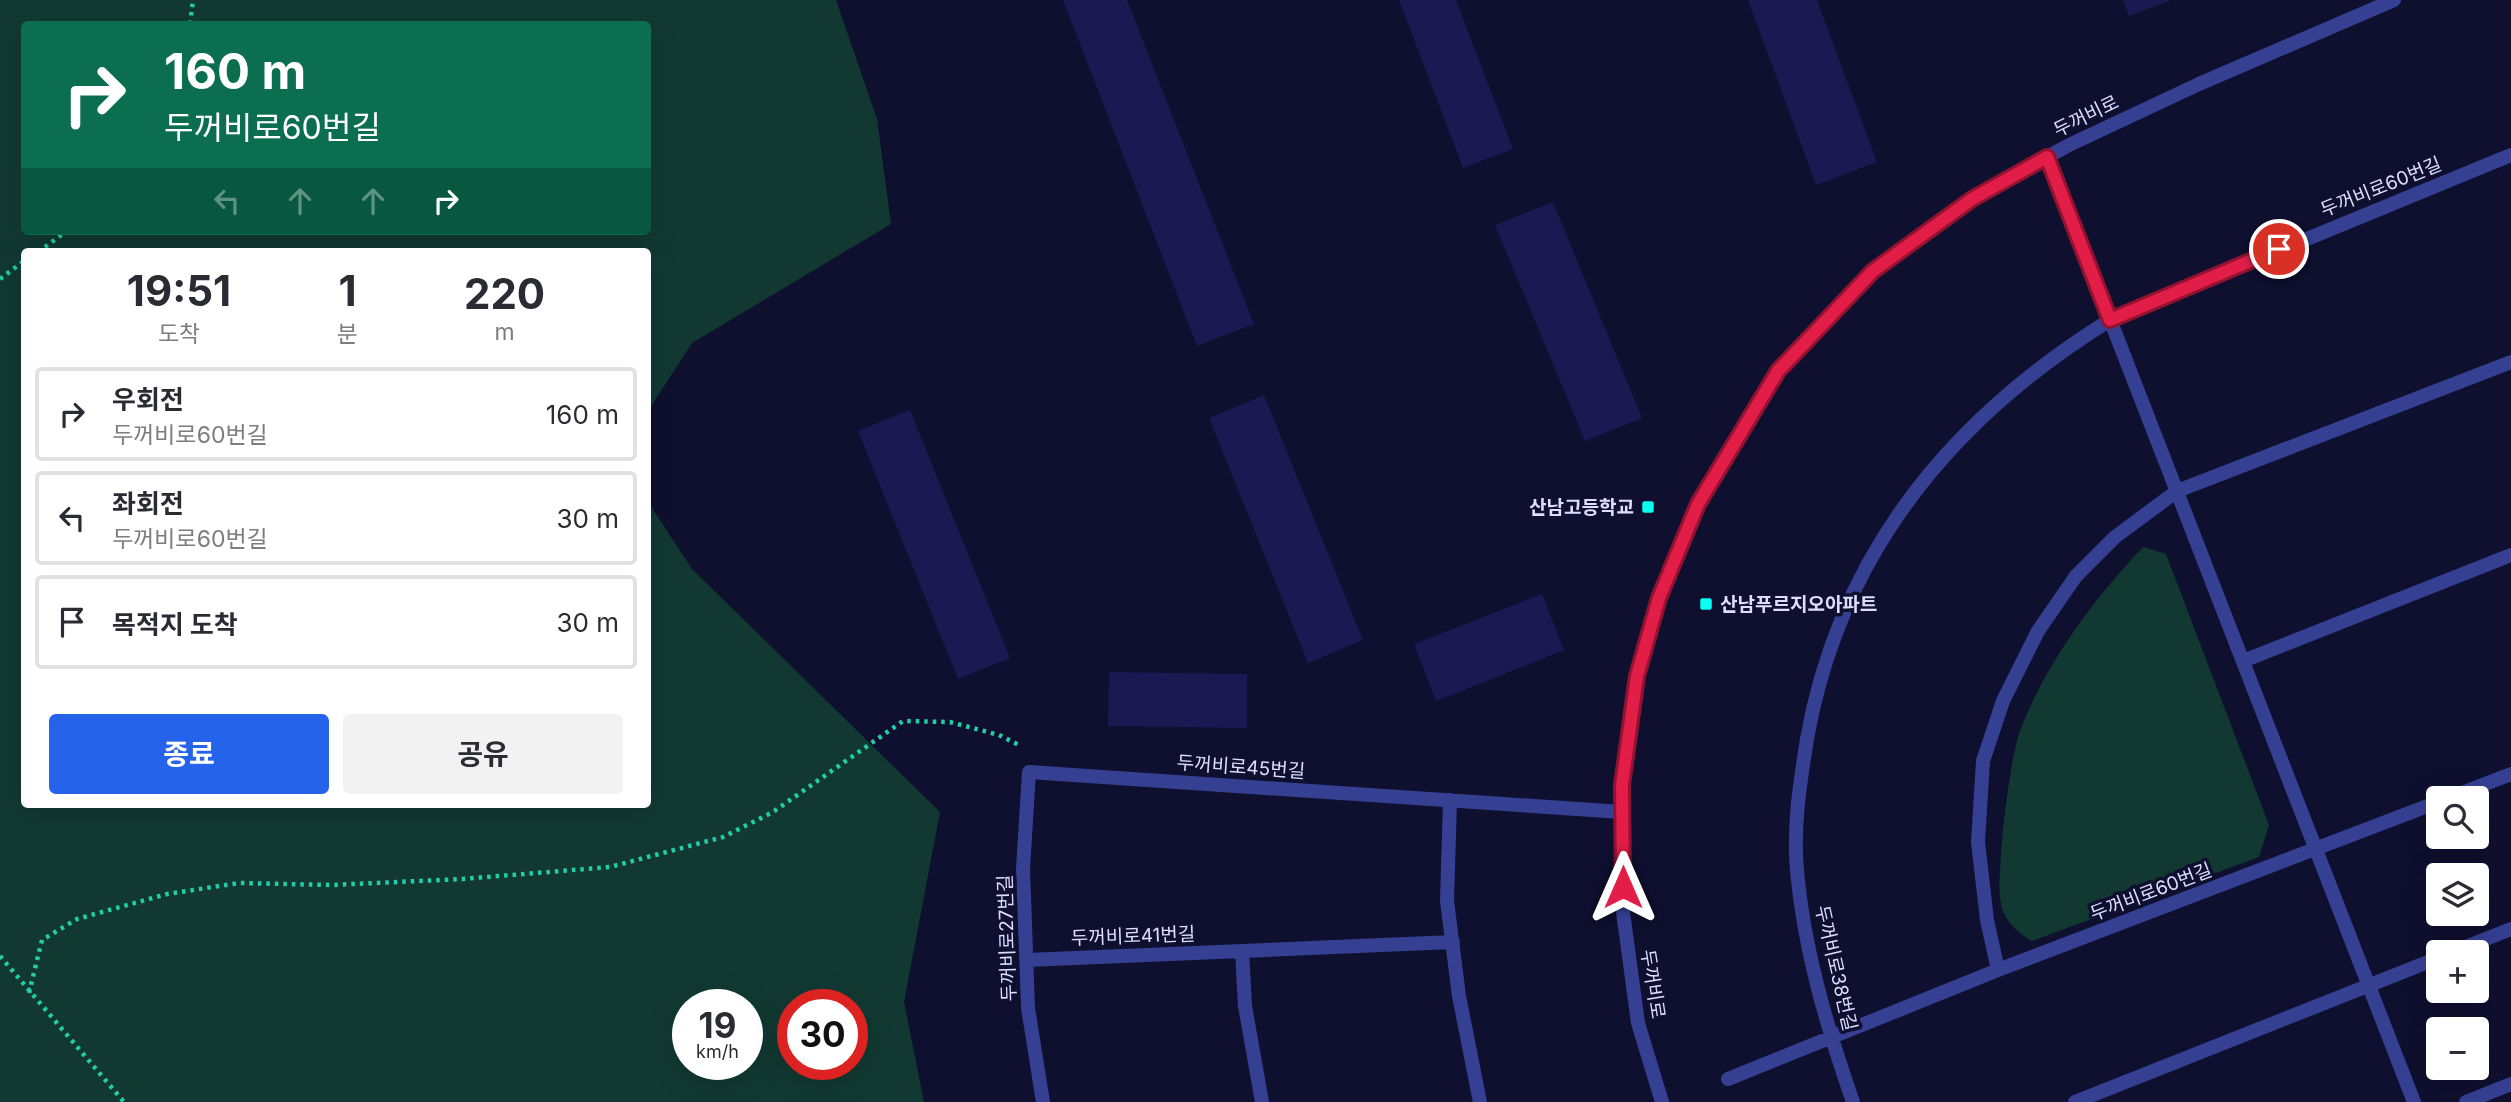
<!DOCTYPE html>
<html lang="ko">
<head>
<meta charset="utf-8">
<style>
	:root { --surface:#fff; --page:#f2f2f3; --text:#2b2b33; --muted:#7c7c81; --line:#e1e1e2; --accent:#2563eb }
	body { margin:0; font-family:Inter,"Noto Sans KR",sans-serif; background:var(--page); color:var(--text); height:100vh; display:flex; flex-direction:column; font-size:26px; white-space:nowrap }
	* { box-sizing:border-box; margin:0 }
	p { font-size:23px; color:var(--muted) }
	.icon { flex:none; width:38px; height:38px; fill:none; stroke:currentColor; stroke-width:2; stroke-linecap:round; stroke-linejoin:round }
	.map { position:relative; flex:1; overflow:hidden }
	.panel { position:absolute; left:21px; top:248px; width:630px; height:560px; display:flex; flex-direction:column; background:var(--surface); border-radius:7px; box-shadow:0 7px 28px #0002 }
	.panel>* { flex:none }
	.hud { position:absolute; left:21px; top:21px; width:630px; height:214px; border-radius:7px; box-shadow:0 7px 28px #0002; background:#0b6e4f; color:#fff; overflow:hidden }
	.buttons { position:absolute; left:2426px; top:786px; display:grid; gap:14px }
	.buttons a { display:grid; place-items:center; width:63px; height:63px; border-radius:7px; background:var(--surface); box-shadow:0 7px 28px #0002; font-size:35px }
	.speed { position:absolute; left:672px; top:989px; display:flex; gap:14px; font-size:35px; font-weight:700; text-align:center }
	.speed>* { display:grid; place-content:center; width:91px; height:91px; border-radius:50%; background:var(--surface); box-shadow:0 7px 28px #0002; line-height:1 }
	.speed small { font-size:18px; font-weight:400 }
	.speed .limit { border:10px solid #d22; background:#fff; color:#111 }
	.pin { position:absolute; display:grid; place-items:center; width:60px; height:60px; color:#fff; margin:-30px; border:4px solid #fff; border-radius:50%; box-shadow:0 2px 7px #0007 }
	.me { position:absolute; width:77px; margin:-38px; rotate:0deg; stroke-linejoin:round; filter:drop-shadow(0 0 5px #0008) }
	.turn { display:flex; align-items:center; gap:24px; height:147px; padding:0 28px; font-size:32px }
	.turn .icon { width:91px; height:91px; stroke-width:2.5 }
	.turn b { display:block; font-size:49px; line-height:60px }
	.lanes { display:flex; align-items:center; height:66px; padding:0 28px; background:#0003; justify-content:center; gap:35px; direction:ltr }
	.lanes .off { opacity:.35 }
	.eta { display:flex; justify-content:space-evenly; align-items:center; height:119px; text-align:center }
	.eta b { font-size:42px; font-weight:700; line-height:49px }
	.action { display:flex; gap:14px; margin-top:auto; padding:14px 28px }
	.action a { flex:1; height:80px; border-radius:7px; background:var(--accent); color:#fff; font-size:28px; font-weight:700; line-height:80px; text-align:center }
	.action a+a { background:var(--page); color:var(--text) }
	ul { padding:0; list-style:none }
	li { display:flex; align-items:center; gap:21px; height:94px; margin:0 14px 10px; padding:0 14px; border:4px solid var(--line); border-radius:7px }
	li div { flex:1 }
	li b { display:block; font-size:26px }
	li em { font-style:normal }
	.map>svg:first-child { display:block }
	.green { fill:#113932; fill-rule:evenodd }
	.building { fill:#1b1852 }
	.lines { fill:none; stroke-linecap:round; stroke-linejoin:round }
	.path { stroke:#22cda8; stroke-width:4.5; stroke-dasharray:3.5 5; stroke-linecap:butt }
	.minor { stroke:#354093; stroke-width:14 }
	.route-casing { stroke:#92132f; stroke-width:18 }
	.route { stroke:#e11d48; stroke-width:12 }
	.poi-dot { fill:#08fff1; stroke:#0f0f2f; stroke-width:2.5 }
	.labels { text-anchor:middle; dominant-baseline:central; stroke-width:7; stroke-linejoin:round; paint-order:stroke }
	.street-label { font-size:19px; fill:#dcdeff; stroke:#0f0f2f }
	.poi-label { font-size:19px; font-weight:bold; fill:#dcdeff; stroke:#0f0f2f; text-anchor:end }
</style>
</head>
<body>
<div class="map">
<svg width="2511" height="1102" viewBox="0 0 2511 1102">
	<rect width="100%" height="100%" fill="#0f0f2f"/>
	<path class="green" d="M 0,0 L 836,0 L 877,119 L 891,224 L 692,343 L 648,411 L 648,252 L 24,252 L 24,805 L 648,805 L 648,502 L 692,569 L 940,812 L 904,1002 L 924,1102 L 0,1102 ZM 24,24 L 648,24 L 648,231 L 24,231 ZM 688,1004 L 747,1004 L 747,1064 L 688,1064 ZM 793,1004 L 852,1004 L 852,1064 L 793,1064 Z
		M 2143,547 L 2166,554 L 2269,825 L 2259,857 L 2032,941 C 1993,918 1999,895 2001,854 C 2003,825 2011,754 2021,728 C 2048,660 2094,599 2143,547 Z"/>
	<path class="building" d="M 1063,0 L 1127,0 L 1254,324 L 1197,346 Z
		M 1399,0 L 1456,0 L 1513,149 L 1463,168 Z
		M 1748,0 L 1817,0 L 1877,162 L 1816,185 Z
		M 2123,0 L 2172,0 L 2129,16 Z
		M 1553,202 L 1642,418 L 1585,441 L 1495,225 Z
		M 1264,395 L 1363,640 L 1308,663 L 1209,418 Z
		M 910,410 L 1010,658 L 958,679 L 858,431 Z
		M 1542,594 L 1564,650 L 1436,701 L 1414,644 Z
		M 1109,672 L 1247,674 L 1247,728 L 1108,726 Z"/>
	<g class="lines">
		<path class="path" d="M 190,24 L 193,0
			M 38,252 L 67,231
			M 0,279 L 24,261
			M 0,956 L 124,1102
			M 29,993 L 42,940 L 77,919 L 167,894 L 239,883 L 332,885 L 462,879 L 610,867 L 723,837 L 773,812 L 903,721 L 950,722 L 999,735 L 1021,746"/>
		<path class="minor" d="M 2047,157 L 2414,1102
			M 2243,661 L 2511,555
			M 2449,798 L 2511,774
			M 1450,800 L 1447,901 L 1459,996 L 1480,1102
			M 1242,951 L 1245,1006 L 1262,1102
			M 2453,952 L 2511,929
			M 1027,960 L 1453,942
			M 1998,970 L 1987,920 L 1978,842 L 1983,761 L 2003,701 L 2038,631 L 2076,576 L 2115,537 L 2177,491 L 2511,362
			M 1728,1079 L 1998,970 L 2438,802
			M 1043,1102 L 1028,1008 L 1023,869 L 1029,772 L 1622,812
			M 1662,1102 L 1638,1023 L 1623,912 L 1622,785 L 1637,676 L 1659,598 L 1698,504 L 1778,371 L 1873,271 L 1972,199 L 2069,145 L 2199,84 L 2394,0
			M 1853,1102 C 1827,1027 1804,950 1797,871 C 1793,826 1800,783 1807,739 C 1840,552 1952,418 2110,320 L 2511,155
			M 2075,1102 L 2438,958
			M 2466,1102 L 2511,1084"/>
	</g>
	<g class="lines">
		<defs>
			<path id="route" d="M 1623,887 L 1622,785 L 1637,676 L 1659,598 L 1698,504 L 1778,371 L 1873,271 L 1972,199 L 2047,157 L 2110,320 L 2279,249"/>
		</defs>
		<use href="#route" class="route-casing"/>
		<use href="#route" class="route"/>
	</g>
	<g class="poi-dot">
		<rect x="1641" y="500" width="14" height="14" rx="3.5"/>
		<rect x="1699" y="597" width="14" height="14" rx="3.5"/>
	</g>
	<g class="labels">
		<g class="street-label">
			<text transform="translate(2086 116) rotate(-26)">두꺼비로</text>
			<text transform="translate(2381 187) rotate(-22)">두꺼비로60번길</text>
			<text transform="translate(1241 767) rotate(4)">두꺼비로45번길</text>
			<text transform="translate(2151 892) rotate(-21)">두꺼비로60번길</text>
			<text transform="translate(1133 936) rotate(-2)">두꺼비로41번길</text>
			<text transform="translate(1007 938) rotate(-92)">두꺼비로27번길</text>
			<text transform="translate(1836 968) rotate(77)">두꺼비로38번길</text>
			<text transform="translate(1653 984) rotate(81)">두꺼비로</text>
		</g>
		<g class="poi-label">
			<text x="1634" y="507">산남고등학교</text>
			<text x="1720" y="604" text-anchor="start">산남푸르지오아파트</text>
		</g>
	</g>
</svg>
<div class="buttons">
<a><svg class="icon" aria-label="search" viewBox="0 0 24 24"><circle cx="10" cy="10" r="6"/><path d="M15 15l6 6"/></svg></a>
<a><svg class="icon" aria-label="layers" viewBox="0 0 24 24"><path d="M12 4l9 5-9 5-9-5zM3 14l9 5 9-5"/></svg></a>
<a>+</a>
<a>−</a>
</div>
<div class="speed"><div>19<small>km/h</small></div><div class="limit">30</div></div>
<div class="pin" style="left:2279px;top:249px;background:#d93025"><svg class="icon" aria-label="arrive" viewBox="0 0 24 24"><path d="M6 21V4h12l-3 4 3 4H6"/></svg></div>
<svg class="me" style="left:1623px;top:887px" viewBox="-20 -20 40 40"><path d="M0-17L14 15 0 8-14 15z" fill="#e11d48" stroke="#fff" stroke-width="4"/></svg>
<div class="hud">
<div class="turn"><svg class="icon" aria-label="right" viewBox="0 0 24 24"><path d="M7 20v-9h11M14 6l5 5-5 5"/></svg><div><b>160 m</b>두꺼비로60번길</div></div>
<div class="lanes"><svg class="icon off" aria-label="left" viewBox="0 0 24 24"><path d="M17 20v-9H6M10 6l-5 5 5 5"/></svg><svg class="icon off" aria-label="ahead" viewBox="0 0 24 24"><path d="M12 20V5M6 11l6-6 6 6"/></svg><svg class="icon off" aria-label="ahead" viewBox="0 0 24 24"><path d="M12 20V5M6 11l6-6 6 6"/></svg><svg class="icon" aria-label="right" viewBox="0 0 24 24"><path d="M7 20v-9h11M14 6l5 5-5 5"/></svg></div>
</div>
<section class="panel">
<div class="eta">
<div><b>19:51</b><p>도착</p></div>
<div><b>1</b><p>분</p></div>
<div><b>220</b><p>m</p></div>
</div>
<ul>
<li><svg class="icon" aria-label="right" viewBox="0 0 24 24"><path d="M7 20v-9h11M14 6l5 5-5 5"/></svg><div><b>우회전</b><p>두꺼비로60번길</p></div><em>160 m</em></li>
<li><svg class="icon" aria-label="left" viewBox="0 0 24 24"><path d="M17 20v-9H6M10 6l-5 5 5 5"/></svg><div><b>좌회전</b><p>두꺼비로60번길</p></div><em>30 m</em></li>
<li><svg class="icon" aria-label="arrive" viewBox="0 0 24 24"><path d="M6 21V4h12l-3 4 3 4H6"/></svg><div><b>목적지 도착</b></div><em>30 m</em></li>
</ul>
<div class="action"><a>종료</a><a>공유</a></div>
</section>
</div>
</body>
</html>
